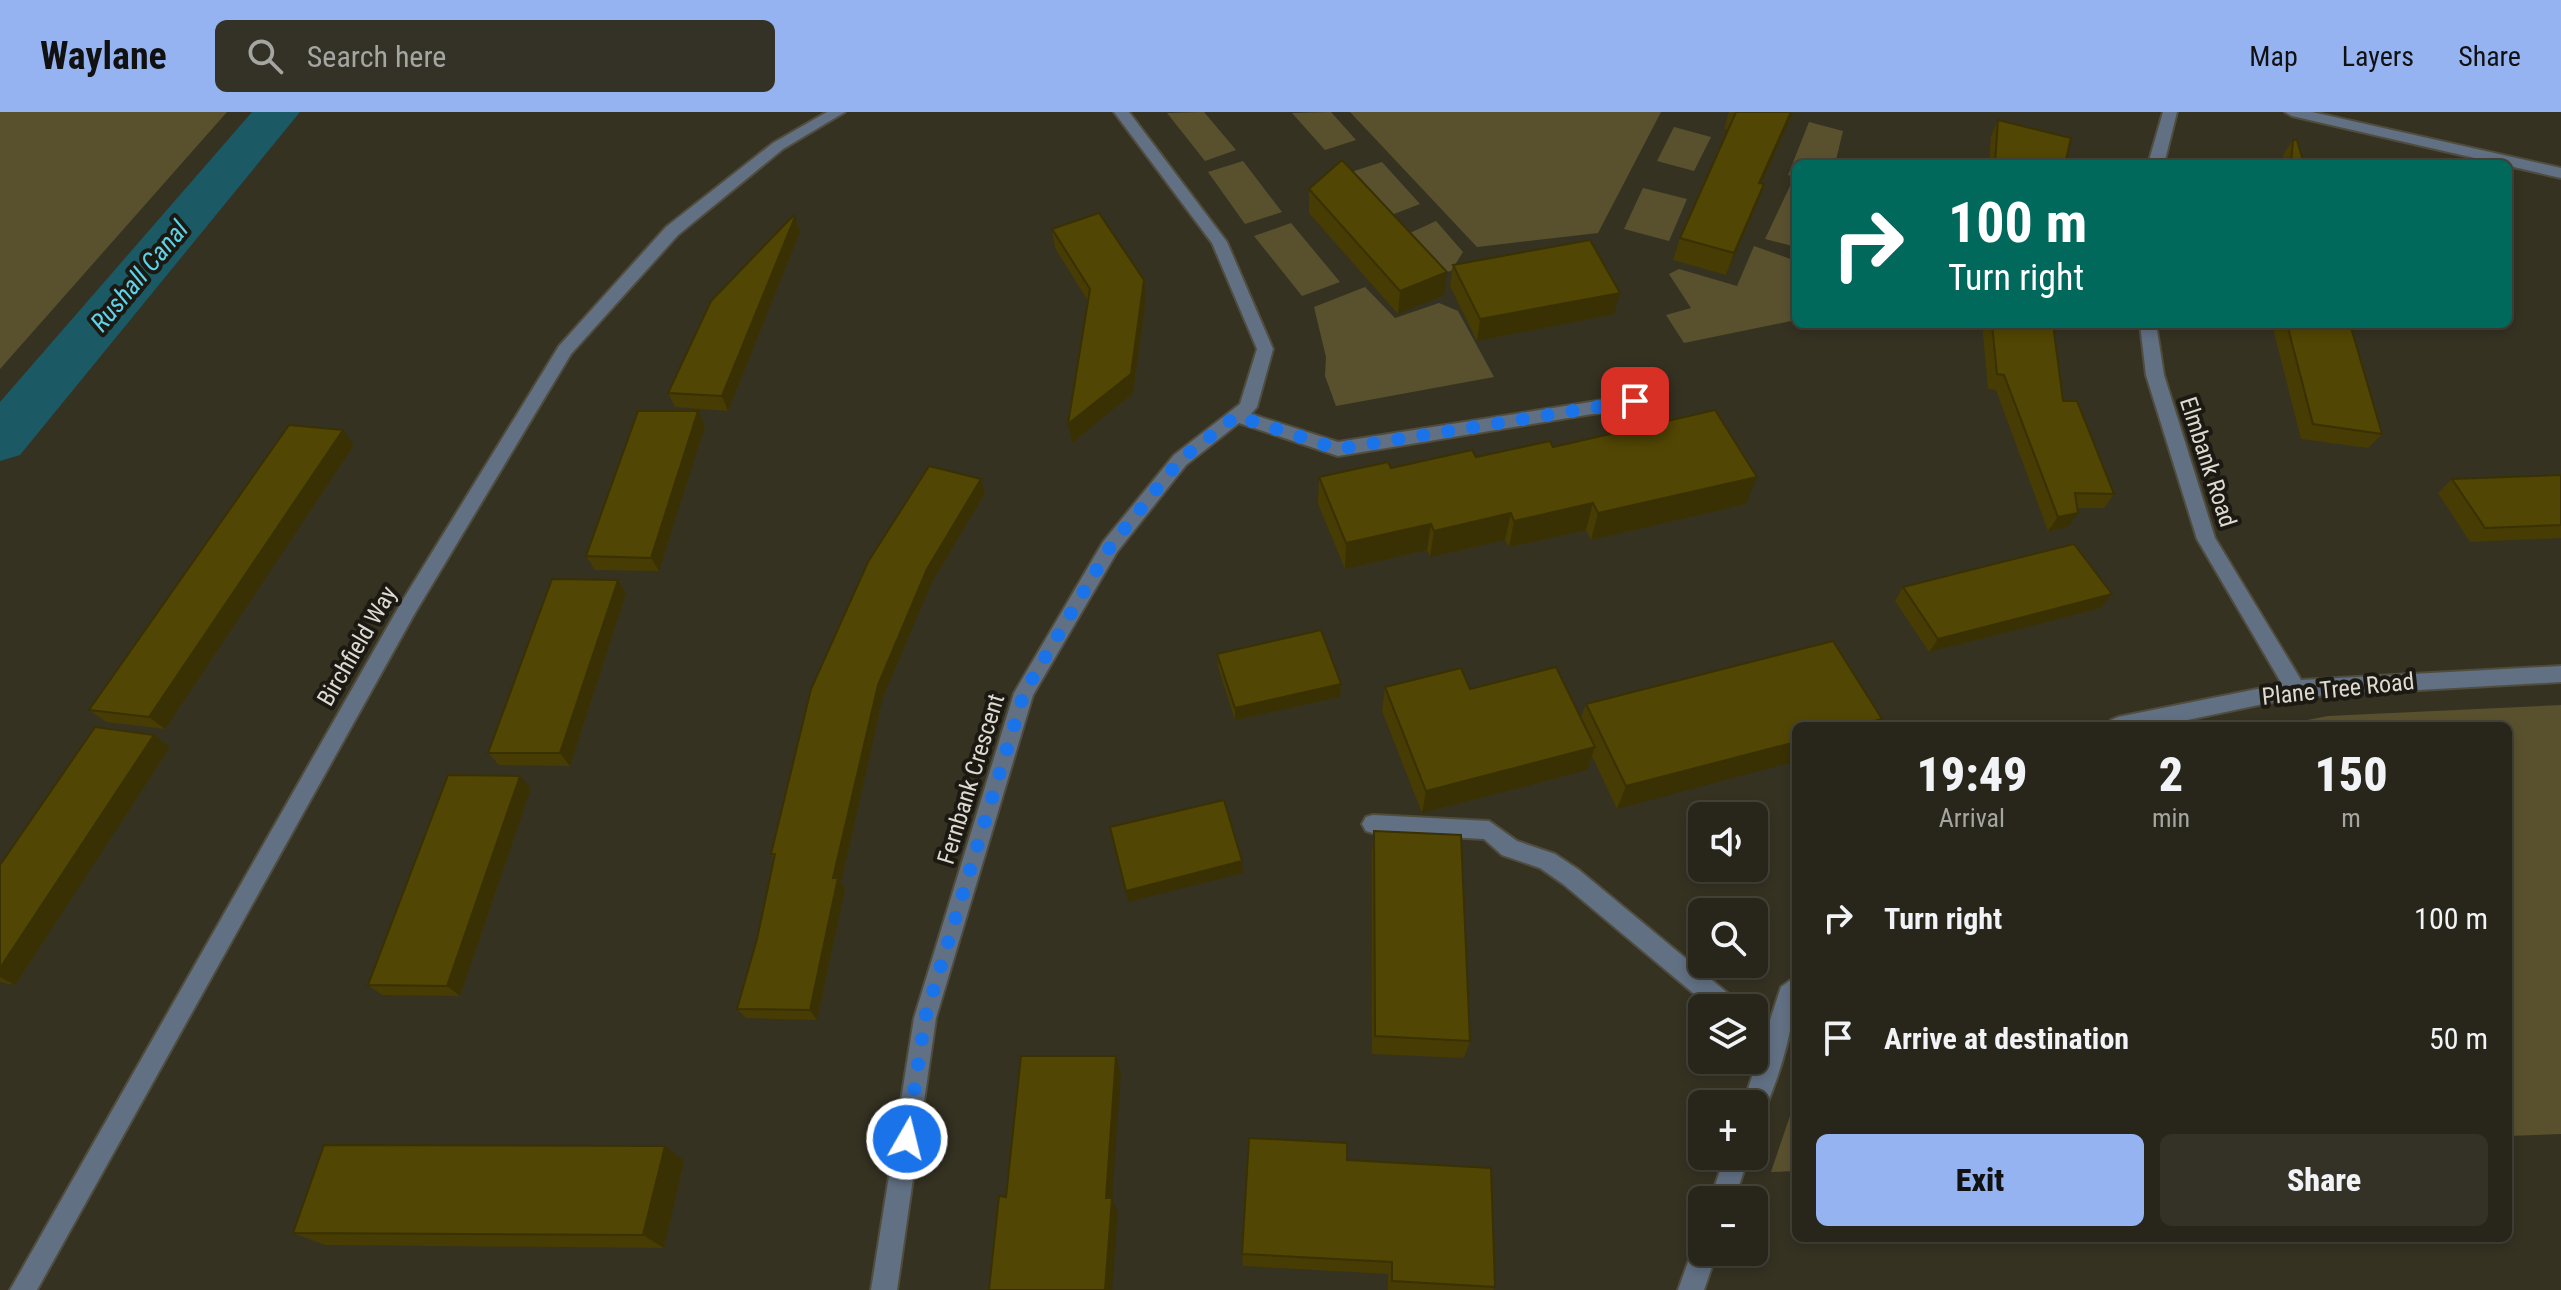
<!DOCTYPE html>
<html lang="en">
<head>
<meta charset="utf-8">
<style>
	:root { --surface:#28261a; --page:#343227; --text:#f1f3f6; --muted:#a5a5a2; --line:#444339; --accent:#95b2f1 }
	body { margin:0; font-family:"Roboto Condensed",sans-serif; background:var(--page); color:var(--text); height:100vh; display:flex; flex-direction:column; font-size:30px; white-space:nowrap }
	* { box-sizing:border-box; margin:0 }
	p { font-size:26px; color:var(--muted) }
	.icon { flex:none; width:44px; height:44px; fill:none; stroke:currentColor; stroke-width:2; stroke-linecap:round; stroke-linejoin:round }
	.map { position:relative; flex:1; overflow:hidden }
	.side { position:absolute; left:1792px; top:610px; width:720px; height:520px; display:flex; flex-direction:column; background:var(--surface); border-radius:12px; box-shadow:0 4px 12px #0003,0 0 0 2px var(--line) }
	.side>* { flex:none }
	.hud { position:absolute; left:1792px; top:48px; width:720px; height:168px; border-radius:12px; box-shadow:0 4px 12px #0003,0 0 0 2px var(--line); background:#00695c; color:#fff; overflow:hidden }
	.tools { position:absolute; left:1688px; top:690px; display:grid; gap:16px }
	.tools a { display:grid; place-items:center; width:80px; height:80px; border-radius:12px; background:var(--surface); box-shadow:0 4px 12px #0003,0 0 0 2px var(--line); font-size:40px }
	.pin { position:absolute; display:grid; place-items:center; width:68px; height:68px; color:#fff; margin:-34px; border-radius:16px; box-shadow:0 4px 12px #0006 }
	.me { position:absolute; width:88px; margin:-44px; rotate:8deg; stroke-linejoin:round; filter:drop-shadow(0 0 6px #0008) }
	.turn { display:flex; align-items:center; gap:28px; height:168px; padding:0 24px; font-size:36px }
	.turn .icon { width:104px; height:104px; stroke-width:2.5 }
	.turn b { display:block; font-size:56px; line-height:68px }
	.eta { display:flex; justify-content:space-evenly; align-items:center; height:136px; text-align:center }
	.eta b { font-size:48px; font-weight:800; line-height:56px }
	.primary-button { display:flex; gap:16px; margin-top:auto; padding:16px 24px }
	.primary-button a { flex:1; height:92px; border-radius:12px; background:var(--accent); color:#111; font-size:32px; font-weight:800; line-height:92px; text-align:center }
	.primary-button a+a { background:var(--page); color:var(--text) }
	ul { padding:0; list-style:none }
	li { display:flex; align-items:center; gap:24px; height:120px; padding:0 24px }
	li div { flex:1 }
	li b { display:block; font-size:30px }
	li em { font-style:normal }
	header { display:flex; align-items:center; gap:48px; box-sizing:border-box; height:112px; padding:0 40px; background:var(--accent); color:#111 }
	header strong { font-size:38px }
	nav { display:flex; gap:44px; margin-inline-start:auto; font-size:28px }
	.search { width:560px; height:72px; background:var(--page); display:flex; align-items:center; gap:20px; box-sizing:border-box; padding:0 28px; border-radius:12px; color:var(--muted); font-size:30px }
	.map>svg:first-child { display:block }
	.green { fill:#59512e }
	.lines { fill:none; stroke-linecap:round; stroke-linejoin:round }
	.canal { fill:#1b5964; fill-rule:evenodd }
	.minor-casing { stroke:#504d3e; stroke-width:4 }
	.minor { fill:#617083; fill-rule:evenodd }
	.wall { fill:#473c03 }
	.shaded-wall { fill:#393103 }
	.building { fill:#524604; stroke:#393103; stroke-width:2 }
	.route { stroke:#1a73e8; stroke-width:14; stroke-dasharray:0 25.2 }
	.labels { text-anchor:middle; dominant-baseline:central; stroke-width:8; stroke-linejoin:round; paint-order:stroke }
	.street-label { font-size:24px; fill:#dcdad1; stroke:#1b1912 }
	.water-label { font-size:26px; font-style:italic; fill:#5dd3e9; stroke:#1b1912 }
</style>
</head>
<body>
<header>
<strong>Waylane</strong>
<div class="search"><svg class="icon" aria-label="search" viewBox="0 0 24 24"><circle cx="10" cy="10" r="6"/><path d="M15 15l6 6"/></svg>Search here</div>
<nav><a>Map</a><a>Layers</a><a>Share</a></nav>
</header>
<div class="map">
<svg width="2561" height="1178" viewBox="0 0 2561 1178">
	<rect width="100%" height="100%" fill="#353222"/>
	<path class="green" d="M 0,0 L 227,0 L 0,257 Z
		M 1204,0 L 1236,38 L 1205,49 L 1167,1 Z
		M 1331,0 L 1356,28 L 1325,38 L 1292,1 Z
		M 1350,0 L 1661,0 L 1598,121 L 1477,135 Z
		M 1809,10 L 1843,19 L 1835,52 L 1796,52 L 1796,65 L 1788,63 Z
		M 1674,15 L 1711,25 L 1694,59 L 1657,49 Z
		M 1243,49 L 1282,100 L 1245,112 L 1208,60 Z
		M 1382,50 L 1420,92 L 1386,105 L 1348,61 Z
		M 1790,74 L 1796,76 L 1796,135 L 1765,127 Z
		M 1643,76 L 1687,87 L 1669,129 L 1624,117 Z
		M 1436,109 L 1463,140 L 1451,159 L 1434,163 L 1399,126 Z
		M 1291,111 L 1340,170 L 1302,184 L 1254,124 Z
		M 1754,134 L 1796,149 L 1796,208 L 1684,231 L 1666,203 L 1691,196 L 1669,162 L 1679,157 L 1737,174 Z
		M 1365,175 L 1395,206 L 1439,191 L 1458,199 L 1494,265 L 1336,294 L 1325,264 L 1326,245 L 1314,195 Z
		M 2561,593 L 2561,1022 L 2508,1024 L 2508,614 L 2275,614 L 2328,604 Z
		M 1796,986 L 1796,1059 L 1771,1060 Z"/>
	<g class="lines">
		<path class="canal" d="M 252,0 L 300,0 L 20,343 L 0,349 L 0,290 Z"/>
		<defs>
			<path id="minor" d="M 827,0 L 845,0 L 783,37 L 678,123 L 571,242 L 415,501 L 37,1178 L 10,1178 L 401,491 L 559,234 L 666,115 L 773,31 Z
				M 1114,0 L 1129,0 L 1227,130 L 1273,237 L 1257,295 L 1251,302 L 1338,330 L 1635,283 L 1644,289 L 1635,295 L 1338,344 L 1239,311 L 1186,353 L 1117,440 L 1033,583 L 936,906 L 897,1178 L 871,1178 L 914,906 L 1014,581 L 1103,430 L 1174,343 L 1240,292 L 1257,237 L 1212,131 Z
				M 2163,0 L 2177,0 L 2164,52 L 2148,52 Z
				M 2285,0 L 2312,0 L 2561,56 L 2561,66 L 2292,4 Z
				M 2140,212 L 2156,212 L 2164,263 L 2215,426 L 2301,568 L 2561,554 L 2561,570 L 2296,585 L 2159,614 L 2108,614 L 2111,608 L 2118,605 L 2282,572 L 2197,427 L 2146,263 Z
				M 1373,703 L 1489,709 L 1517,729 L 1555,742 L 1579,758 L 1736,888 L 1739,896 L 1711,896 L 1563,772 L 1540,756 L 1502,743 L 1484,727 L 1373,721 L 1366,719 L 1362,712 L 1366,705 Z
				M 1796,864 C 1796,911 1781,961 1762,1004 L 1754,1008 L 1754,992 L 1743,992 L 1761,937 L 1754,932 L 1754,906 L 1768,914 L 1781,875 Z
				M 1725,1044 L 1749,1044 L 1734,1088 L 1710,1088 Z
				M 1702,1128 L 1702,1140 L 1717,1140 L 1704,1178 L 1678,1178 L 1695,1131 Z"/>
		</defs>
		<use href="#minor" class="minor-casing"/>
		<use href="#minor" class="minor"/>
	</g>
	<path class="wall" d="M 1729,0 L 1793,0 L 1761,72 L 1764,72 L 1756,94 L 1726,163 L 1673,148 L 1680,126 L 1728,18 L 1724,17 Z
		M 1998,8 L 2065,52 L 1989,52 L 1991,24 Z
		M 2293,28 L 2304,52 L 2282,52 L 2283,43 Z
		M 1309,77 L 1444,183 L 1398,202 L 1309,101 Z
		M 795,105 L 800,120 L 728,299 L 675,295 L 668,281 Z
		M 1052,117 L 1144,168 L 1146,187 L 1133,281 L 1072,331 L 1068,312 L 1088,189 L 1055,136 Z
		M 1453,153 L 1614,202 L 1477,229 L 1450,174 Z
		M 1982,212 L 2053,212 L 2063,289 L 2114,382 L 2104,396 L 2077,396 L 2068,415 L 2048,419 L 1996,278 L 1988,277 Z
		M 2272,212 L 2350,212 L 2382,322 L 2368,336 L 2301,327 Z
		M 698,299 L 705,314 L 659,459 L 595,458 L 586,444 Z
		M 343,318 L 354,333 L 165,617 L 106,610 L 89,598 Z
		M 1553,335 L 1746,392 L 1591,428 L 1586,418 L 1509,435 L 1505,428 L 1430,445 L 1427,438 L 1345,457 L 1318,392 L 1319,365 Z
		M 2561,363 L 2561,426 L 2470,430 L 2438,381 L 2452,367 Z
		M 981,367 L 985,381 L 932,470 L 883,585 L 841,771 L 845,777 L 817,908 L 746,906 L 737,897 L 757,827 L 774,747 L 771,742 Z
		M 618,468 L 626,481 L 570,654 L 499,653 L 488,641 Z
		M 1903,475 L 2112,482 L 2101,496 L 1929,540 L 1895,489 Z
		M 1833,529 L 1617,697 L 1592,644 L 1587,658 L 1422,701 L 1382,599 L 1385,575 L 1470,577 L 1581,606 L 1586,592 Z
		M 1217,542 L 1341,572 L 1340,585 L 1235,608 L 1218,555 Z
		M 154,623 L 170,635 L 15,873 L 0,870 L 0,753 Z
		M 520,664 L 531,676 L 460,884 L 382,883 L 368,873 Z
		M 1374,719 L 1470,929 L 1464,946 L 1372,942 L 1372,741 Z
		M 665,1034 L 684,1049 L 664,1136 L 325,1133 L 293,1121 Z
		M 1347,1048 L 1495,1175 L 1493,1178 L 1388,1178 L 1388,1162 L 1243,1154 L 1242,1142 Z"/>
	<path class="shaded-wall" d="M 1791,0 L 1793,0 L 1752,93 L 1759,71 Z
		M 1764,72 L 1756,94 L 1726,163 L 1734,141 Z
		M 795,105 L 800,120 L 728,299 L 722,284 Z
		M 1447,160 L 1444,183 L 1398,202 L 1400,179 Z
		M 1144,168 L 1146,187 L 1133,281 L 1072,331 L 1068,312 Z
		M 1620,181 L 1614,202 L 1477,229 L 1480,207 Z
		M 698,299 L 705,314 L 659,459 L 651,446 Z
		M 343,318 L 354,333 L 165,617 L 149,605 Z
		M 1757,365 L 1746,392 L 1591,428 L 1598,401 Z
		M 981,367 L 985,381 L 932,470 L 883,585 L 841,771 L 845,777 L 817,908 L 810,898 L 833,766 L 878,573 L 927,457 Z
		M 1593,391 L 1586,418 L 1509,435 L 1514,409 Z
		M 1511,401 L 1505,428 L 1430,445 L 1434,419 Z
		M 2078,401 L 2068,415 L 2048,419 L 2058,405 Z
		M 1431,412 L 1427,438 L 1345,457 L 1346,431 Z
		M 618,468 L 626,481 L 570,654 L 560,641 Z
		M 2112,482 L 2101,496 L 1929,540 L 1938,527 Z
		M 1341,572 L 1340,585 L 1235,608 L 1235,596 Z
		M 1882,607 L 1877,614 L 1856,614 Z
		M 154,623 L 170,635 L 15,873 L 0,865 L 0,856 Z
		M 1796,630 L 1796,649 L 1617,697 L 1626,674 Z
		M 1595,635 L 1587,658 L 1422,701 L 1426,679 Z
		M 520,664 L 531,676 L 460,884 L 447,874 Z
		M 1242,749 L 1243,761 L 1128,790 L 1126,779 Z
		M 1116,944 L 1121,961 L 1112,1087 L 1118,1100 L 1112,1178 L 1105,1178 L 1106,1086 Z
		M 665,1034 L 684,1049 L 664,1136 L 643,1123 Z"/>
	<path class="building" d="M 1736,0 L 1791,0 L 1759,71 L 1764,72 L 1734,141 L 1680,126 Z
		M 1998,8 L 2071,26 L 2065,52 L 1995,52 Z
		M 2293,28 L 2297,28 L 2304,52 L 2291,52 Z
		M 1342,48 L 1447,160 L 1400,179 L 1309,77 Z
		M 1099,101 L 1144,168 L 1131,262 L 1068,312 L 1090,177 L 1052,117 Z
		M 793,104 L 795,105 L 722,284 L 668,281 L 711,189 Z
		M 1590,128 L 1620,181 L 1480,207 L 1453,153 Z
		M 1992,212 L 2053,212 L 2063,289 L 2077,289 L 2114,382 L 2075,381 L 2078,401 L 2058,405 L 2004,263 L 1997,262 Z
		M 2287,212 L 2350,212 L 2382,322 L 2313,312 Z
		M 1715,298 L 1757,365 L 1598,401 L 1593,391 L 1514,409 L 1511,401 L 1434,419 L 1431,412 L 1346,431 L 1319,365 L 1388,350 L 1391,356 L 1472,338 L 1476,345 L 1550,329 L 1553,335 Z
		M 638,299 L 698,299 L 651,446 L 586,444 Z
		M 289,313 L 343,318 L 149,605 L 89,598 Z
		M 929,354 L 981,367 L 927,457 L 878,573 L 833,766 L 838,766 L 810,898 L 737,897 L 757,827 L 775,742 L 771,742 L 811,577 L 868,450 Z
		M 2561,363 L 2561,413 L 2485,416 L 2452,367 Z
		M 2074,432 L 2112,482 L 1938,527 L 1903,475 Z
		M 552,467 L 618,468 L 560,641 L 488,641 Z
		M 1321,518 L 1341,572 L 1235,596 L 1217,542 Z
		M 1833,529 L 1882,607 L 1856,614 L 1796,614 L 1796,630 L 1626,674 L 1586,592 Z
		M 1556,555 L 1595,635 L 1426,679 L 1385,575 L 1461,556 L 1470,577 Z
		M 95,615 L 154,623 L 0,856 L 0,753 Z
		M 448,663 L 520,664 L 447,874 L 368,873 Z
		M 1224,688 L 1242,749 L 1126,779 L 1110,715 Z
		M 1374,719 L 1461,723 L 1470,929 L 1375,924 Z
		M 1021,944 L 1116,944 L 1106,1086 L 1112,1086 L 1105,1178 L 989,1178 L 999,1084 L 1006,1085 Z
		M 1249,1026 L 1347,1031 L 1347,1048 L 1491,1056 L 1495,1175 L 1392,1169 L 1392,1150 L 1242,1142 Z
		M 324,1033 L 665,1034 L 643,1123 L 293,1121 Z"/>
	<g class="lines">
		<path class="route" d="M 907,1027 L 925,906 L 1024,581 L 1110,435 L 1180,348 L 1236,304 L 1338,337 L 1635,289"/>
	</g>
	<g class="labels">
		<g class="street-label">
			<text transform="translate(2208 350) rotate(72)">Elmbank Road</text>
			<text transform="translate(357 534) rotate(-60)">Birchfield Way</text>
			<text transform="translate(2338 577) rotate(-6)">Plane Tree Road</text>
			<text transform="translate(971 667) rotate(-73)">Fernbank Crescent</text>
		</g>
		<g class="water-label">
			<text transform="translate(139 164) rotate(-50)">Rushall Canal</text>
		</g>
	</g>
</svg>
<div class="tools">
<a><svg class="icon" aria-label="sound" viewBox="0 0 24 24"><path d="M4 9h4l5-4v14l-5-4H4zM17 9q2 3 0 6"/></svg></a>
<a><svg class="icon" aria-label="search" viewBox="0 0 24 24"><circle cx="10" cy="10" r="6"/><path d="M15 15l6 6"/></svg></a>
<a><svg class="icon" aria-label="layers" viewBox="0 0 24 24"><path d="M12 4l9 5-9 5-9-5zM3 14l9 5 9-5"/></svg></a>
<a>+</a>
<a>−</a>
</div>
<div class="pin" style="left:1635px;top:289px;background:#d93025"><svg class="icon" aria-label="arrive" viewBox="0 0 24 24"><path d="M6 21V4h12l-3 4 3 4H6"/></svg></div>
<svg class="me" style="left:907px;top:1027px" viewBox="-20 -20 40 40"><circle r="17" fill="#1a73e8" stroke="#fff" stroke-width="3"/><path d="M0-11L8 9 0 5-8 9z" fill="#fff"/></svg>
<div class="hud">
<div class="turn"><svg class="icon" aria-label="right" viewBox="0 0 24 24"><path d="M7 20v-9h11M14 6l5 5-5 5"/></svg><div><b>100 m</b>Turn right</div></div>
</div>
<section class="side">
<div class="eta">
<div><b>19:49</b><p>Arrival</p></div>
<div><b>2</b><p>min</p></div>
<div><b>150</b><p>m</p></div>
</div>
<ul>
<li><svg class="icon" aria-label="right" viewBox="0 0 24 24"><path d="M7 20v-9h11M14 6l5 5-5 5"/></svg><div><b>Turn right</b></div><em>100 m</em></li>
<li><svg class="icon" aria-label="arrive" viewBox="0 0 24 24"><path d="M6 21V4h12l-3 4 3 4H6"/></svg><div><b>Arrive at destination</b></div><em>50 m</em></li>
</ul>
<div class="primary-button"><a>Exit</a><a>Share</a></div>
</section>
</div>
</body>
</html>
